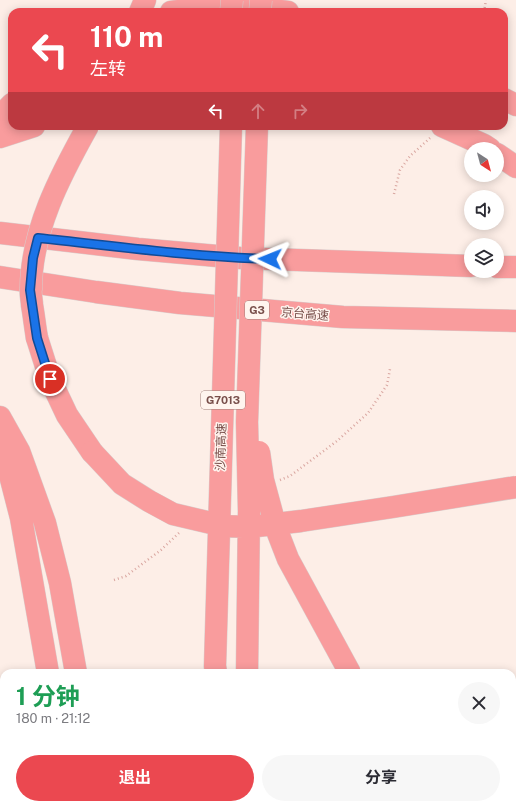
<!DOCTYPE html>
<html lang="zh">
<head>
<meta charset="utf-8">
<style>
	:root { --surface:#fff; --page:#f7f7f7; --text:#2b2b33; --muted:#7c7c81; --accent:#eb4850 }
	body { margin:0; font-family:"Public Sans","Noto Sans SC",sans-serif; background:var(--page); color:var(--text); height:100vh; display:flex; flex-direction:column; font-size:15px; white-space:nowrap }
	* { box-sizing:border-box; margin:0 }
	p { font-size:13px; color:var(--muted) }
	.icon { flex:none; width:22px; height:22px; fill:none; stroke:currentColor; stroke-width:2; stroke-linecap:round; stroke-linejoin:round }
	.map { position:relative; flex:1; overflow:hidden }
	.sheet { position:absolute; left:0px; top:669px; width:516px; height:140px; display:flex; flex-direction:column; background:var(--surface); border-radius:12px 12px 0 0; box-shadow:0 2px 10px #0003 }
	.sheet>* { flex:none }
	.top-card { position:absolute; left:8px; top:8px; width:500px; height:122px; border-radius:12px; box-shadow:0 2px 10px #0003; background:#eb4850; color:#fff; overflow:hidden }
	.needle { width:26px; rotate:144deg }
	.controls { position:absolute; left:464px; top:142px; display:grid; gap:8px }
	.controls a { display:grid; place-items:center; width:40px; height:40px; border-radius:50%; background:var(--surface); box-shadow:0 2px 10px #0003; font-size:20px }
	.pin { position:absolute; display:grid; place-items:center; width:34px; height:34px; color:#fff; margin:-17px; border:2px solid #fff; border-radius:50%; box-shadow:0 1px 4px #0007 }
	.me { position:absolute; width:44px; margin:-22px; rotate:272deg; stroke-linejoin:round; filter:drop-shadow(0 0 3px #0008) }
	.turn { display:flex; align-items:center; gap:14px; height:84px; padding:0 16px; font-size:18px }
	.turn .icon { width:52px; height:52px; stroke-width:2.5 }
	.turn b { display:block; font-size:28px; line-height:34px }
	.lanes { display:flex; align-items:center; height:38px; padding:0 16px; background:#0003; justify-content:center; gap:20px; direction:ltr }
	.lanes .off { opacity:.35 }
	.round { display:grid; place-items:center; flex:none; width:42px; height:42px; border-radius:21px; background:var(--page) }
	.headline { display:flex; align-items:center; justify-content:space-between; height:68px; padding:0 16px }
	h1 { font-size:24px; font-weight:700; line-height:30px; color:#1e9e55 }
	.button { display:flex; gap:8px; margin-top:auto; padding:8px 16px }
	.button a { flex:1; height:46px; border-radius:24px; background:var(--accent); color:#fff; font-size:16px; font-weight:700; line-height:46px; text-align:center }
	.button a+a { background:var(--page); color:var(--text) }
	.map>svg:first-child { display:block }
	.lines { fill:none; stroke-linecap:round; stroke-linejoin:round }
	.motorway-casing { stroke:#d9cdcc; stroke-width:23 }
	.path { stroke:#d9a6a0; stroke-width:2.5; stroke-dasharray:1 3; stroke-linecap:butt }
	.motorway { stroke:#f99c9d; stroke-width:22 }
	.motorway-bridge-casing { stroke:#d9cdcc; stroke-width:23; stroke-linecap:butt }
	.motorway-bridge { stroke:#f99c9d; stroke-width:22 }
	.route-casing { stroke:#114b97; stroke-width:10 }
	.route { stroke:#1a73e8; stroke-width:7 }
	.labels { text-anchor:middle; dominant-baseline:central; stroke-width:3; stroke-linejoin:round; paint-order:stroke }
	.shield { fill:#fff4ee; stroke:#a0807b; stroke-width:1 }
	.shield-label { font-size:11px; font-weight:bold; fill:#784e4a }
	.street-label { font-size:12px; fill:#784e4a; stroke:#fff4ee }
</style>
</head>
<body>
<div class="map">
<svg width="516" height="809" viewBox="0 0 516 809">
	<rect width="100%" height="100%" fill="#fdeee7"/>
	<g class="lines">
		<defs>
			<path id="motorway" d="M 140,12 L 145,0
				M 171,12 L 213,6 L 267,9 L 288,12
				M 504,99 L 516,105
				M 0,116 L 12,104
				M 442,126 L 484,145 L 490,149
				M 0,137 L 34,126
				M 497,154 L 516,167
				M 0,233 L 138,249 L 240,258 L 471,266
				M 497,267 L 516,267
				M 0,277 L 96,292 L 180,303 L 343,317 L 516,321
				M 37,338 L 50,379 L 67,415 L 92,452
				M 0,417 L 19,451 L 45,523 L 60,583 L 76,673
				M 0,440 L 3,448 L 21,518 L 48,673
				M 512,736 L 516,731
				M 75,805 L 76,809
				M 104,805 L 105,809
				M 228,805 L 228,809
				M 258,805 L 258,809
				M 388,809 L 388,805
				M 463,809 L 466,805"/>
		</defs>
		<use href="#motorway" class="motorway-casing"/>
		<path class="path" d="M 484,12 L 486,0
			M 394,194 L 400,170 L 410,156 L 430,138
			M 280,480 L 290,476 L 337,441 L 368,413 L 387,385 L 390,369
			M 114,580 L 126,576 L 161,550 L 179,533"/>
		<use href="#motorway" class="motorway"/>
		<defs>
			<path id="motorway-bridge" d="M 231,12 L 232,0
				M 260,12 L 261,0
				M 37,338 C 35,327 34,316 32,305 C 32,300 30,294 31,289 C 31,231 60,176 88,126
				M 92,452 L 122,484 L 149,501 L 173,514 L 224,526 L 250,527 L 301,521 L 393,507 L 516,487
				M 259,452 L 263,480 L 276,528 L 288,559 L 350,673
				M 216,673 L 215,666 L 231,126
				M 247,673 L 249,511 L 247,422 L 257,126"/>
		</defs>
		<use href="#motorway-bridge" class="motorway-bridge-casing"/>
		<use href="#motorway-bridge" class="motorway-bridge"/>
	</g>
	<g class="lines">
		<defs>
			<path id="route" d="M 50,379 L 37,338 L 30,290 L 33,258 L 38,238 C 115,246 193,257 270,259"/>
		</defs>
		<use href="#route" class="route-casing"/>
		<use href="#route" class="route"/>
	</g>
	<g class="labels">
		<g class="shield">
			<rect x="245" y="301" width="24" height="18" rx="3"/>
			<rect x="201" y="391" width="44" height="18" rx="3"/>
		</g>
		<g class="shield-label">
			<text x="257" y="310">G3</text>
			<text x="223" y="400">G7013</text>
		</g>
		<g class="street-label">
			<text transform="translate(305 314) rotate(5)">京台高速</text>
			<text transform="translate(221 447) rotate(-88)">沙南高速</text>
		</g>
	</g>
</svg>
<div class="controls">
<a><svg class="needle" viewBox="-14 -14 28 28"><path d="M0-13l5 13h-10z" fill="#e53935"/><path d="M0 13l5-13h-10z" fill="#7c7c81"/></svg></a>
<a><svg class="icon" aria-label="sound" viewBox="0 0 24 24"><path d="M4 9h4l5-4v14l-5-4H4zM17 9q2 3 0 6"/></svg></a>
<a><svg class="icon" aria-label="layers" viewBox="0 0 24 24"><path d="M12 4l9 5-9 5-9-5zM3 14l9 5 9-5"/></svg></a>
</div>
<div class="pin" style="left:50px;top:379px;background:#d93025"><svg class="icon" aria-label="arrive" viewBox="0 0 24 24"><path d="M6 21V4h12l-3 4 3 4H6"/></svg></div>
<svg class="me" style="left:270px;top:259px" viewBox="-20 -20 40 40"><path d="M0-17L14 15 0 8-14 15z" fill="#1a73e8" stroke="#fff" stroke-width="4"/></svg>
<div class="top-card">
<div class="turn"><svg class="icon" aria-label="left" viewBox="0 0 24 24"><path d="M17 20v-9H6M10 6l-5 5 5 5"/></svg><div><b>110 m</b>左转</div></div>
<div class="lanes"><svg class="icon" aria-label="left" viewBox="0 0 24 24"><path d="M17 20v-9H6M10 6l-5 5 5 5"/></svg><svg class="icon off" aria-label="ahead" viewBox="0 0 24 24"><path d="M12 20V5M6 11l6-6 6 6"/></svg><svg class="icon off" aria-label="right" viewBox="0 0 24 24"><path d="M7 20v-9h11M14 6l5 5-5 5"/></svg></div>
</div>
<section class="sheet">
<div class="headline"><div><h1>1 分钟</h1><p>180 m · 21:12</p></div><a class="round"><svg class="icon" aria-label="close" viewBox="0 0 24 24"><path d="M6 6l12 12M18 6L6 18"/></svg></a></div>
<div class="button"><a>退出</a><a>分享</a></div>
</section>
</div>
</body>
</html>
